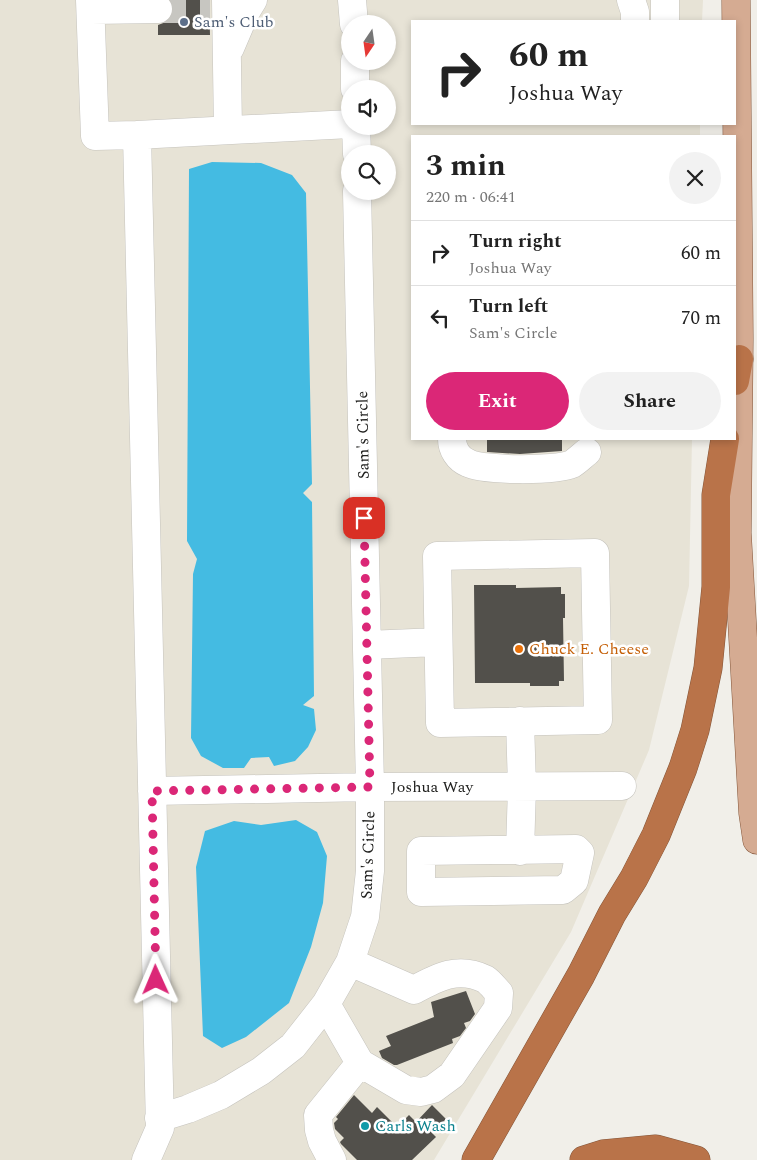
<!DOCTYPE html>
<html lang="en">
<head>
<meta charset="utf-8">
<style>
	:root { --surface:#fff; --page:#f2f2f2; --text:#222; --muted:#767676; --line:#e0e0e0; --accent:#db2777 }
	body { margin:0; font-family:Spectral,serif; background:var(--page); color:var(--text); height:100vh; display:flex; flex-direction:column; font-size:19px; white-space:nowrap }
	* { box-sizing:border-box; margin:0 }
	p { font-size:16px; color:var(--muted) }
	.icon { flex:none; width:28px; height:28px; fill:none; stroke:currentColor; stroke-width:2; stroke-linecap:round; stroke-linejoin:round }
	.map { position:relative; flex:1; overflow:hidden }
	.sheet { position:absolute; left:411px; top:135px; width:325px; height:305px; display:flex; flex-direction:column; background:var(--surface); border-radius:0px; box-shadow:0 2px 8px #0003 }
	.sheet>* { flex:none }
	.banner { position:absolute; left:411px; top:20px; width:325px; height:105px; border-radius:0px; box-shadow:0 2px 8px #0003; background:#fff; color:var(--text); overflow:hidden }
	.needle { width:32px; rotate:193deg }
	.fabs { position:absolute; left:341px; top:15px; display:grid; gap:10px }
	.fabs a { display:grid; place-items:center; width:55px; height:55px; border-radius:50%; background:var(--surface); box-shadow:0 2px 8px #0003; font-size:25px }
	.pin { position:absolute; display:grid; place-items:center; width:42px; height:42px; color:#fff; margin:-21px; border-radius:10px; box-shadow:0 2px 8px #0006 }
	.me { position:absolute; width:55px; margin:-28px; rotate:359deg; stroke-linejoin:round; filter:drop-shadow(0 0 4px #0008) }
	.turn { display:flex; align-items:center; gap:18px; height:105px; padding:0 15px; font-size:22px }
	.turn .icon { width:65px; height:65px; stroke-width:2.5 }
	.turn b { display:block; font-size:35px; line-height:42px }
	.round { display:grid; place-items:center; flex:none; width:52px; height:52px; border-radius:26px; background:var(--page) }
	.head { display:flex; align-items:center; justify-content:space-between; height:85px; padding:0 15px }
	h1 { font-size:30px; font-weight:700; line-height:38px }
	.button { display:flex; gap:10px; margin-top:auto; padding:10px 15px }
	.button a { flex:1; height:58px; border-radius:30px; background:var(--accent); color:#fff; font-size:20px; font-weight:700; line-height:58px; text-align:center }
	.button a+a { background:var(--page); color:var(--text) }
	ul { padding:0; list-style:none }
	li { display:flex; align-items:center; gap:15px; height:65px; padding:0 15px; border-top:1px solid var(--line) }
	li div { flex:1 }
	li b { display:block; font-size:19px }
	li em { font-style:normal }
	.map>svg:first-child { display:block }
	.built { fill:#e7e3d6; fill-rule:evenodd }
	.water { fill:#44bbe2 }
	.building { fill:#52504b }
	.lines { fill:none; stroke-linecap:round; stroke-linejoin:round }
	.minor-tunnel { stroke:#c7c6c1; stroke-width:28; stroke-dasharray:28 14; stroke-linecap:butt }
	.minor-casing { stroke:#c5c3bd; stroke-width:29 }
	.major-casing { stroke:#84563a; stroke-width:29 }
	.highway-casing { stroke:#84563a; stroke-width:29 }
	.minor { stroke:#fff; stroke-width:28 }
	.major { stroke:#d5ab92; stroke-width:28 }
	.highway { stroke:#b97349; stroke-width:28 }
	.route { stroke:#db2777; stroke-width:9; stroke-dasharray:0 16.2 }
	.service-dot { fill:#5c6f8a; stroke:#fff; stroke-width:2 }
	.food-dot { fill:#e8710a; stroke:#fff; stroke-width:2 }
	.culture-dot { fill:#0f9aa8; stroke:#fff; stroke-width:2 }
	.labels { text-anchor:middle; dominant-baseline:central; stroke-width:5; stroke-linejoin:round; paint-order:stroke }
	.service-label { font-size:16px; fill:#4e5e75; stroke:#fff; text-anchor:start }
	.street-label { font-size:16px; fill:#21211f; stroke:#fff }
	.food-label { font-size:16px; fill:#c56008; stroke:#fff; text-anchor:start }
	.culture-label { font-size:16px; fill:#0d838f; stroke:#fff; text-anchor:start }
</style>
</head>
<body>
<div class="map">
<svg width="757" height="1160" viewBox="0 0 757 1160">
	<rect width="100%" height="100%" fill="#f1efe9"/>
	<path class="built" d="M 0,0 L 703,0 L 702,21 L 412,21 L 412,124 L 700,124 L 700,136 L 412,136 L 412,439 L 692,439 L 689,586 L 649,750 L 571,932 L 434,1160 L 0,1160 ZM 350,24 L 388,24 L 388,61 L 350,61 ZM 350,89 L 388,89 L 388,126 L 350,126 ZM 350,154 L 388,154 L 388,191 L 350,191 Z"/>
	<path class="water" d="M 212,162 L 261,163 L 292,175 L 306,193 L 312,484 L 303,493 L 312,502 L 314,696 L 303,705 L 314,709 L 316,730 L 308,747 L 295,761 L 274,766 L 269,757 L 251,758 L 244,768 L 223,768 L 201,756 L 191,738 L 193,574 L 197,559 L 187,541 L 189,169 Z
		M 296,820 L 317,832 L 327,856 L 323,903 L 311,947 L 289,1003 L 246,1037 L 222,1048 L 203,1036 L 196,867 L 205,831 L 234,821 L 261,825 Z"/>
	<path class="building" d="M 170,0 L 209,0 L 210,35 L 158,35 L 158,25 L 166,22 L 172,16 L 174,8 Z
		M 487,439 L 562,439 L 562,451 L 520,454 L 487,452 Z
		M 474,585 L 516,585 L 516,588 L 561,587 L 561,594 L 565,594 L 565,618 L 563,618 L 564,681 L 559,681 L 559,686 L 530,686 L 530,683 L 475,683 Z
		M 466,991 L 475,1014 L 470,1021 L 464,1023 L 466,1028 L 460,1036 L 452,1039 L 453,1043 L 397,1065 L 394,1065 L 382,1058 L 379,1051 L 391,1046 L 386,1036 L 434,1017 L 431,1002 Z
		M 354,1095 L 372,1113 L 377,1107 L 397,1127 L 409,1115 L 416,1122 L 432,1105 L 446,1119 L 432,1133 L 436,1137 L 412,1160 L 357,1160 L 341,1144 L 340,1142 L 344,1138 L 335,1129 L 334,1123 L 338,1119 L 336,1117 Z"/>
	<g class="lines">
		<path class="minor-tunnel" d="M 158,9 L 210,9"/>
		<defs>
			<path id="minor" d="M 90,0 L 95,136 L 137,135
				M 226,0 L 228,130
				M 352,0 L 354,24
				M 631,0 L 635,12 L 635,21
				M 91,10 L 158,9
				M 665,21 L 665,0
				M 230,48 L 245,13 L 253,0
				M 355,61 L 355,89
				M 356,126 L 357,154
				M 452,439 C 452,449 458,459 468,463 C 483,471 556,471 572,464 C 577,461 583,455 587,452
				M 595,553 L 598,720 L 440,723 L 437,556 Z
				M 367,645 L 438,642
				M 152,791 L 370,787 L 622,786
				M 576,849 L 580,853 L 574,881 L 563,890 L 421,892 L 421,851 Z
				M 520,851 L 522,787 L 520,721
				M 326,1004 L 360,1063 L 406,1090 L 421,1092 L 433,1089 L 452,1075 L 498,1008 L 499,993 C 495,989 490,982 485,979 C 458,966 438,977 414,990 L 350,962
				M 159,1118 L 188,1109 L 221,1095 L 261,1071 L 293,1046 L 326,1004 L 350,962 L 365,917 L 370,871 L 370,787 L 357,191
				M 146,1160 L 160,1128 L 137,135 L 350,124
				M 332,1160 L 322,1141 L 319,1130 L 318,1115 L 360,1063"/>
			<path id="major" d="M 736,0 L 739,339 L 737,533 L 753,813 L 757,840"/>
			<path id="highway" d="M 735,381 L 739,359
				M 476,1160 L 581,975 L 612,914 L 634,878 L 656,835 L 683,768 L 695,730 L 708,668 L 716,587 L 716,495 L 725,439
				M 584,1160 L 603,1154 L 656,1149 L 696,1160"/>
		</defs>
		<use href="#minor" class="minor-casing"/>
		<use href="#major" class="major-casing"/>
		<use href="#highway" class="highway-casing"/>
		<use href="#minor" class="minor"/>
		<use href="#major" class="major"/>
		<use href="#highway" class="highway"/>
	</g>
	<g class="lines">
		<path class="route" d="M 156,980 L 152,791 L 370,787 L 364,518"/>
	</g>
	<circle class="service-dot" cx="184" cy="22" r="5"/>
	<circle class="food-dot" cx="519" cy="649" r="5"/>
	<circle class="culture-dot" cx="365" cy="1126" r="5"/>
	<g class="labels">
		<g class="service-label">
			<text x="194" y="22">Sam's Club</text>
		</g>
		<g class="street-label">
			<text transform="translate(363 435) rotate(-91)">Sam's Circle</text>
			<text x="432" y="787">Joshua Way</text>
			<text transform="translate(368 855) rotate(-88)">Sam's Circle</text>
		</g>
		<g class="food-label">
			<text x="529" y="649">Chuck E. Cheese</text>
		</g>
		<g class="culture-label">
			<text x="375" y="1126">Carls Wash</text>
		</g>
	</g>
</svg>
<div class="fabs">
<a><svg class="needle" viewBox="-14 -14 28 28"><path d="M0-13l5 13h-10z" fill="#e53935"/><path d="M0 13l5-13h-10z" fill="#767676"/></svg></a>
<a><svg class="icon" aria-label="sound" viewBox="0 0 24 24"><path d="M4 9h4l5-4v14l-5-4H4zM17 9q2 3 0 6"/></svg></a>
<a><svg class="icon" aria-label="search" viewBox="0 0 24 24"><circle cx="10" cy="10" r="6"/><path d="M15 15l6 6"/></svg></a>
</div>
<div class="pin" style="left:364px;top:518px;background:#d93025"><svg class="icon" aria-label="arrive" viewBox="0 0 24 24"><path d="M6 21V4h12l-3 4 3 4H6"/></svg></div>
<svg class="me" style="left:156px;top:980px" viewBox="-20 -20 40 40"><path d="M0-17L14 15 0 8-14 15z" fill="#db2777" stroke="#fff" stroke-width="4"/></svg>
<div class="banner">
<div class="turn"><svg class="icon" aria-label="right" viewBox="0 0 24 24"><path d="M7 20v-9h11M14 6l5 5-5 5"/></svg><div><b>60 m</b>Joshua Way</div></div>
</div>
<section class="sheet">
<div class="head"><div><h1>3 min</h1><p>220 m · 06:41</p></div><a class="round"><svg class="icon" aria-label="close" viewBox="0 0 24 24"><path d="M6 6l12 12M18 6L6 18"/></svg></a></div>
<ul>
<li><svg class="icon" aria-label="right" viewBox="0 0 24 24"><path d="M7 20v-9h11M14 6l5 5-5 5"/></svg><div><b>Turn right</b><p>Joshua Way</p></div><em>60 m</em></li>
<li><svg class="icon" aria-label="left" viewBox="0 0 24 24"><path d="M17 20v-9H6M10 6l-5 5 5 5"/></svg><div><b>Turn left</b><p>Sam's Circle</p></div><em>70 m</em></li>
</ul>
<div class="button"><a>Exit</a><a>Share</a></div>
</section>
</div>
</body>
</html>
